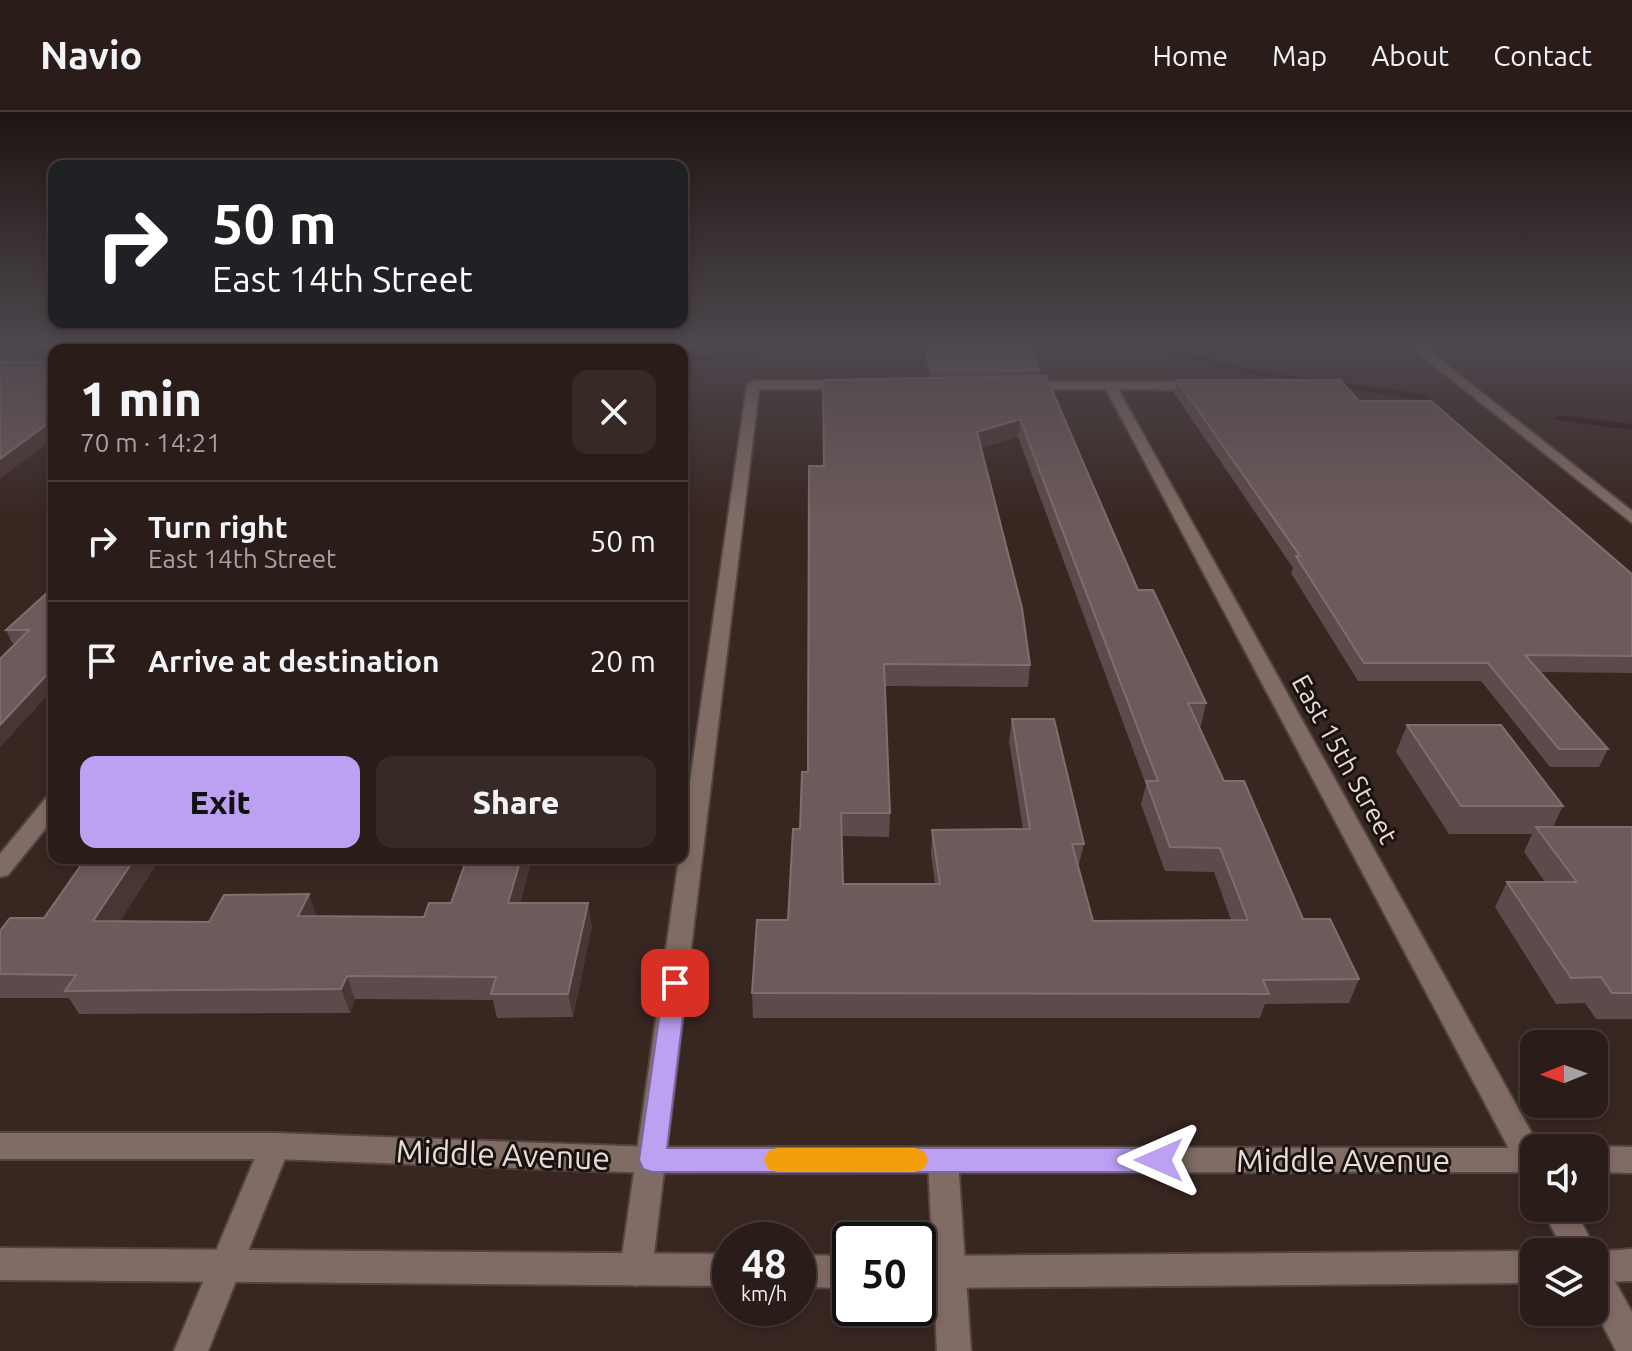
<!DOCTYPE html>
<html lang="en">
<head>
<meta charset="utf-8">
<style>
	:root { --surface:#2a1c19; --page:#362926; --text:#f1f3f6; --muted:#a5a1a2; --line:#463a38; --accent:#bca0f2 }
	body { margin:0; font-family:Ubuntu,sans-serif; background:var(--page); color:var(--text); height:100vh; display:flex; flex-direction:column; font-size:30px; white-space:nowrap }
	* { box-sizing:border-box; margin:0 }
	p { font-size:26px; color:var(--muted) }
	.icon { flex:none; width:44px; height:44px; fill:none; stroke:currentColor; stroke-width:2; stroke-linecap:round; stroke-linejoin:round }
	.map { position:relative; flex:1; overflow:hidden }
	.side { position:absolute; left:48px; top:232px; width:640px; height:520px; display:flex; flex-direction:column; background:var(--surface); border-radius:16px; box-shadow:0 4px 12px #0003,0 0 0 2px var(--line) }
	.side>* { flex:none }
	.hud { position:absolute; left:48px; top:48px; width:640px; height:168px; border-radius:16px; box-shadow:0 4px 12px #0003,0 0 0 2px var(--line); background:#202124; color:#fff; overflow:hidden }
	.needle { width:52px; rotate:269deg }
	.tools { position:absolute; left:1520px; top:918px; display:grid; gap:16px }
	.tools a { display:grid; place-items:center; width:88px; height:88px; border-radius:16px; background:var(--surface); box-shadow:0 4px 12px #0003,0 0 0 2px var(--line); font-size:40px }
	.speed { position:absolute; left:712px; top:1110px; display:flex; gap:16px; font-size:40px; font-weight:700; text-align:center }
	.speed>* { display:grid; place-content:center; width:104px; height:104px; border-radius:50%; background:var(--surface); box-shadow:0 4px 12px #0003,0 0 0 2px var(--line); line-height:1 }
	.speed small { font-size:20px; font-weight:400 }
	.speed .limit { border:4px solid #111; border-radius:12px; background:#fff; color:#111 }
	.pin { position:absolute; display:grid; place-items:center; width:68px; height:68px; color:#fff; margin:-34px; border-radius:16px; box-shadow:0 4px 12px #0006 }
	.me { position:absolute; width:88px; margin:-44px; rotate:270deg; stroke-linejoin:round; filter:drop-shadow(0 0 6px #0008) }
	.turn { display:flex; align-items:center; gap:28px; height:168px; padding:0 32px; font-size:36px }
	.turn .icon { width:104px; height:104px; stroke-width:2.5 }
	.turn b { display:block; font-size:56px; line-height:68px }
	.round { display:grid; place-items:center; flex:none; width:84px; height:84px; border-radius:16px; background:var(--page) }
	.summary { display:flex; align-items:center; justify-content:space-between; height:136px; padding:0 32px }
	h1 { font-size:48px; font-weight:800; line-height:60px }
	.primary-button { display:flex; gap:16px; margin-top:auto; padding:16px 32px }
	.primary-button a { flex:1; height:92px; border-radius:16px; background:var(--accent); color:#111; font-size:32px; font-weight:800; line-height:92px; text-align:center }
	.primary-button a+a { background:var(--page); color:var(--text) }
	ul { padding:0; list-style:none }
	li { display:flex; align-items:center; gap:24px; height:120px; padding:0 32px; border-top:2px solid var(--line) }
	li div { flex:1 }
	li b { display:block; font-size:30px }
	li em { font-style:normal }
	header { display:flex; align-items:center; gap:48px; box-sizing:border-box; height:112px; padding:0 40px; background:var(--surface); border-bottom:2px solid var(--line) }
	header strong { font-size:38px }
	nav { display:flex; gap:44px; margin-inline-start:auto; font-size:28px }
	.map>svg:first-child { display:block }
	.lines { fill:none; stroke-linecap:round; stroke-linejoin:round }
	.stream { fill:#280d1a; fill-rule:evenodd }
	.minor-casing { stroke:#534440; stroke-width:4 }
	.tertiary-casing { stroke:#534440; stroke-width:4 }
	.secondary-casing { stroke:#534440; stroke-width:4 }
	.minor { fill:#816c65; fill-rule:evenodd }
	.tertiary { fill:#816c65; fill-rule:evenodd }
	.secondary { fill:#816c65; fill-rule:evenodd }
	.wall { fill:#5e4a4b; fill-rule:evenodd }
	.shaded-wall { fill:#493534 }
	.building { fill:#6d5a5a; stroke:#806e6e; stroke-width:2; fill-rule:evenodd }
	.route { fill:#bca0f2; stroke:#7a689d; stroke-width:2 }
	.slow { fill:#f59e0b }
	.labels { text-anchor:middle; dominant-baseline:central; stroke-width:6; stroke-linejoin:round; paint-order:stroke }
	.street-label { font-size:26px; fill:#e8dcd9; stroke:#1a120f }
	.near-street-label { font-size:32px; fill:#e8dcd9; stroke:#1a120f }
</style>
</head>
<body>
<header>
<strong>Navio</strong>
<nav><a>Home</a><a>Map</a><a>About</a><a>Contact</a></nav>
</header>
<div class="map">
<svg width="1632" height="1239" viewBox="0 0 1632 1239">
	<rect width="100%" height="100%" fill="#382621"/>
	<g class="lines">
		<path class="stream" d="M 829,235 L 762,240 L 682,252 L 682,248 L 762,236 Z
			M 1154,235 L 1168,235 L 1234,255 L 1428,283 L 1432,286 L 1428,289 L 1233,259 Z
			M 1558,303 L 1632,312 L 1632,318 L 1555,308 L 1554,306 Z"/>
		<defs>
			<path id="minor" d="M 753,269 L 848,269 L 854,273 L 848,277 L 759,277 L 652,1158 L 647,1169 L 636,1174 L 625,1169 L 620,1158 L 679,746 L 682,746 L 682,725 L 747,273 Z
				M 1020,270 L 1200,270 L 1206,274 L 1200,278 L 1118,277 L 1540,1036 L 1534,1036 L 1534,1066 L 1523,1063 L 1106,277 L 1024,277 L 1020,276 Z
				M 54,684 L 54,706 L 8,763 L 0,765 L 0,742 L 46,686 Z
				M 275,1021 L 285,1025 L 290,1034 L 208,1239 L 174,1239 L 260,1034 L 265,1025 Z
				M 943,1035 L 954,1039 L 958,1048 L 971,1239 L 937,1239 L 928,1048 L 932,1039 Z
				M 1542,1096 L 1574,1096 L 1597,1140 L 1594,1147 L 1594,1140 L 1564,1140 Z
				M 1594,1147 L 1605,1152 L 1632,1200 L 1632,1239 L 1616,1239 L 1594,1196 Z"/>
			<path id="tertiary" d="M 1411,235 L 1424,235 L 1632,399 L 1632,411 Z"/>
			<path id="secondary" d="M 0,1021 L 275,1021 L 652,1035 L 1540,1036 L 1534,1036 L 1534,1060 L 652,1061 L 275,1047 L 0,1047 Z
				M 1594,1034 L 1632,1035 L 1632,1061 L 1594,1060 L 1594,1036 L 1588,1036 Z
				M 0,1136 L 730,1142 L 730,1174 L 0,1168 Z
				M 1632,1137 L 1632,1169 L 1594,1170 L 1594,1140 L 1590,1140 Z
				M 1534,1139 L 1534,1171 L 918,1176 L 918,1144 Z
				M 798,1143 L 850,1144 L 850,1176 L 798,1175 Z"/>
		</defs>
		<use href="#minor" class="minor-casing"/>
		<use href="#tertiary" class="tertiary-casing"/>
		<use href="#secondary" class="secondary-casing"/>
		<use href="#minor" class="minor"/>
		<use href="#tertiary" class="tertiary"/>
		<use href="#secondary" class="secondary"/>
	</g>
	<path class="wall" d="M 923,235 L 1029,235 L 1039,258 L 1039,264 L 1138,478 L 1206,591 L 1201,614 L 1198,614 L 1224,669 L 1303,807 L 1359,867 L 1349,891 L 1265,892 L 1260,906 L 753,906 L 752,881 L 788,808 L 808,660 L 824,354 L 930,266 ZM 1018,325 L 1146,673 L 1141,692 L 1165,759 L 1214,760 L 1231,808 L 1093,809 L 1078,756 L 1084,732 L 1012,607 L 1009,629 L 1023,717 L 932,718 L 931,742 L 935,772 L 843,772 L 842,724 L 889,725 L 890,701 L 885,574 L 1028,575 L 1030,553 L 981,336 Z
		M 1177,268 L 1359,289 L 1632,462 L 1632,561 L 1541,560 L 1608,637 L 1599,655 L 1550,655 L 1481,569 L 1358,569 L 1291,461 L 1293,456 L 1174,281 Z
		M 54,480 L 54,576 L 0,635 L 0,547 L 16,531 L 12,531 L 6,518 Z
		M 1407,613 L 1563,694 L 1553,715 L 1632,715 L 1632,907 L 1596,907 L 1585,891 L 1556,892 L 1495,795 L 1507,770 L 1545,770 L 1524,740 L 1532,722 L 1449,722 L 1396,640 Z
		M 86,746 L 160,746 L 120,809 L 209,810 L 317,804 L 424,805 L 532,746 L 520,791 L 592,814 L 573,905 L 497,906 L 493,888 L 355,887 L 350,901 L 79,902 L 69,886 L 0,886 L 0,819 L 44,806 Z"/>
	<path class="shaded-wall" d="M 183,235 L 203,235 L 200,238 L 180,238 Z
		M 54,307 L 54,326 L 0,367 L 0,347 Z
		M 1020,307 L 1018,325 L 975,338 L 977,320 Z
		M 54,555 L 54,576 L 0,635 L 0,613 Z
		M 135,746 L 160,746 L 106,832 L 93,809 Z
		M 521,746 L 532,746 L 513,814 L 508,791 Z
		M 309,782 L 317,805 L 298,804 Z
		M 588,791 L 592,814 L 573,905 L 568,882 Z
		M 347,864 L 355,887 L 350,901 L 341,877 Z"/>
	<path class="building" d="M 90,235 L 183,235 L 180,238 L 87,238 Z
		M 362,235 L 400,235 L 400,238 L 361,238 Z
		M 925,235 L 1029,235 L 1039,258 L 931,258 Z
		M 0,250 L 54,250 L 54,307 L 0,347 Z
		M 1046,264 L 1138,478 L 1153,478 L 1206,591 L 1188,591 L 1224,669 L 1244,669 L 1303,807 L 1330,807 L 1359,867 L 1263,868 L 1269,882 L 752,881 L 757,808 L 788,808 L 793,717 L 800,717 L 802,660 L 808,660 L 809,354 L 824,354 L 823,268 ZM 1020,307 L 1158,669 L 1146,669 L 1170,735 L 1220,736 L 1248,808 L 1093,809 L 1072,732 L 1084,732 L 1054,607 L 1012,607 L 1030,717 L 932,718 L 940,772 L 843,772 L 841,701 L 890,701 L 884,552 L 1030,553 L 1022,496 L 977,320 Z
		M 1177,268 L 1340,268 L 1359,289 L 1431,289 L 1632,462 L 1632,544 L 1525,543 L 1608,637 L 1559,637 L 1488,551 L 1364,551 L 1296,444 L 1300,444 Z
		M 48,480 L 54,480 L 54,555 L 0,613 L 0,547 L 29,518 L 6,518 Z
		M 1407,613 L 1501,613 L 1563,694 L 1461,694 Z
		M 1536,715 L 1632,715 L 1632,881 L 1612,881 L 1601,865 L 1571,866 L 1507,770 L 1577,770 Z
		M 86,746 L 135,746 L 93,809 L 209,810 L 224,783 L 309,782 L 298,804 L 424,805 L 429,791 L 451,791 L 467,746 L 521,746 L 508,791 L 588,791 L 568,882 L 491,882 L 496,865 L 347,864 L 341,877 L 65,879 L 76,863 L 0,862 L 0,819 L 10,806 L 44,806 Z"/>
	<linearGradient id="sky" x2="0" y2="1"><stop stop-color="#1f1512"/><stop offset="0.57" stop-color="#4d474e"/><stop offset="1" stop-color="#4d474e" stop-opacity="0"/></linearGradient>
	<rect width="1632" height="409" fill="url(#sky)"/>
	<path class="route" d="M 675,862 L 684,865 L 687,871 L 667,1036 L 1159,1036 L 1169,1039 L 1173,1048 L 1169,1056 L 1159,1060 L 652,1060 L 643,1057 L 639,1048 L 664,871 L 667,865 Z"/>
	<path class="slow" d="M 777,1036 L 915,1036 L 924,1039 L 928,1048 L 924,1057 L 915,1060 L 777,1060 L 768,1057 L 764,1048 L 768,1039 Z"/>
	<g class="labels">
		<g class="street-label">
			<text transform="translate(1345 647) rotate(61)">East 15th Street</text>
		</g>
		<g class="near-street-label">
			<text transform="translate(503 1042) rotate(2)">Middle Avenue</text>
			<text x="1343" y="1048">Middle Avenue</text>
		</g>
	</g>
</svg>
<div class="tools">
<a><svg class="needle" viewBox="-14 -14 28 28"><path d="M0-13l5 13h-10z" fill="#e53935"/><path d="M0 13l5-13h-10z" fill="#a5a1a2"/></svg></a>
<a><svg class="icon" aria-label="sound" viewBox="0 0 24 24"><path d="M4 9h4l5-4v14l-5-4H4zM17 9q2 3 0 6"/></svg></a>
<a><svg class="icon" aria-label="layers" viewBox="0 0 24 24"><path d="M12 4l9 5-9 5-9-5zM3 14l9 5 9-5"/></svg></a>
</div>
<div class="speed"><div>48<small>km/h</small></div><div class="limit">50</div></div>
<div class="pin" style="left:675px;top:871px;background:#d93025"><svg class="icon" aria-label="arrive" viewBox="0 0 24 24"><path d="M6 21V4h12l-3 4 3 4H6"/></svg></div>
<svg class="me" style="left:1159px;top:1048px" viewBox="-20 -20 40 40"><path d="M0-17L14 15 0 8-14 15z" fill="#bca0f2" stroke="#fff" stroke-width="4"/></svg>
<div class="hud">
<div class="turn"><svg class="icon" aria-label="right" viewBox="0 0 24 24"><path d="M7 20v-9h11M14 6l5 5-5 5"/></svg><div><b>50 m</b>East 14th Street</div></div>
</div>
<section class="side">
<div class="summary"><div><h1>1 min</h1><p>70 m · 14:21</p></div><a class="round"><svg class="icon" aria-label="close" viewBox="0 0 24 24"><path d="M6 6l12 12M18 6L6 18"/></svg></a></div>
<ul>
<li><svg class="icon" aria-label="right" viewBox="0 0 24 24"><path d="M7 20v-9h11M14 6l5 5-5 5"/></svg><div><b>Turn right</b><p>East 14th Street</p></div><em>50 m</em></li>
<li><svg class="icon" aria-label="arrive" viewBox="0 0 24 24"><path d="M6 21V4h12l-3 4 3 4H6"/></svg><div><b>Arrive at destination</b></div><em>20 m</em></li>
</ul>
<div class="primary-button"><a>Exit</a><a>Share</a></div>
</section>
</div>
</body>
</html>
